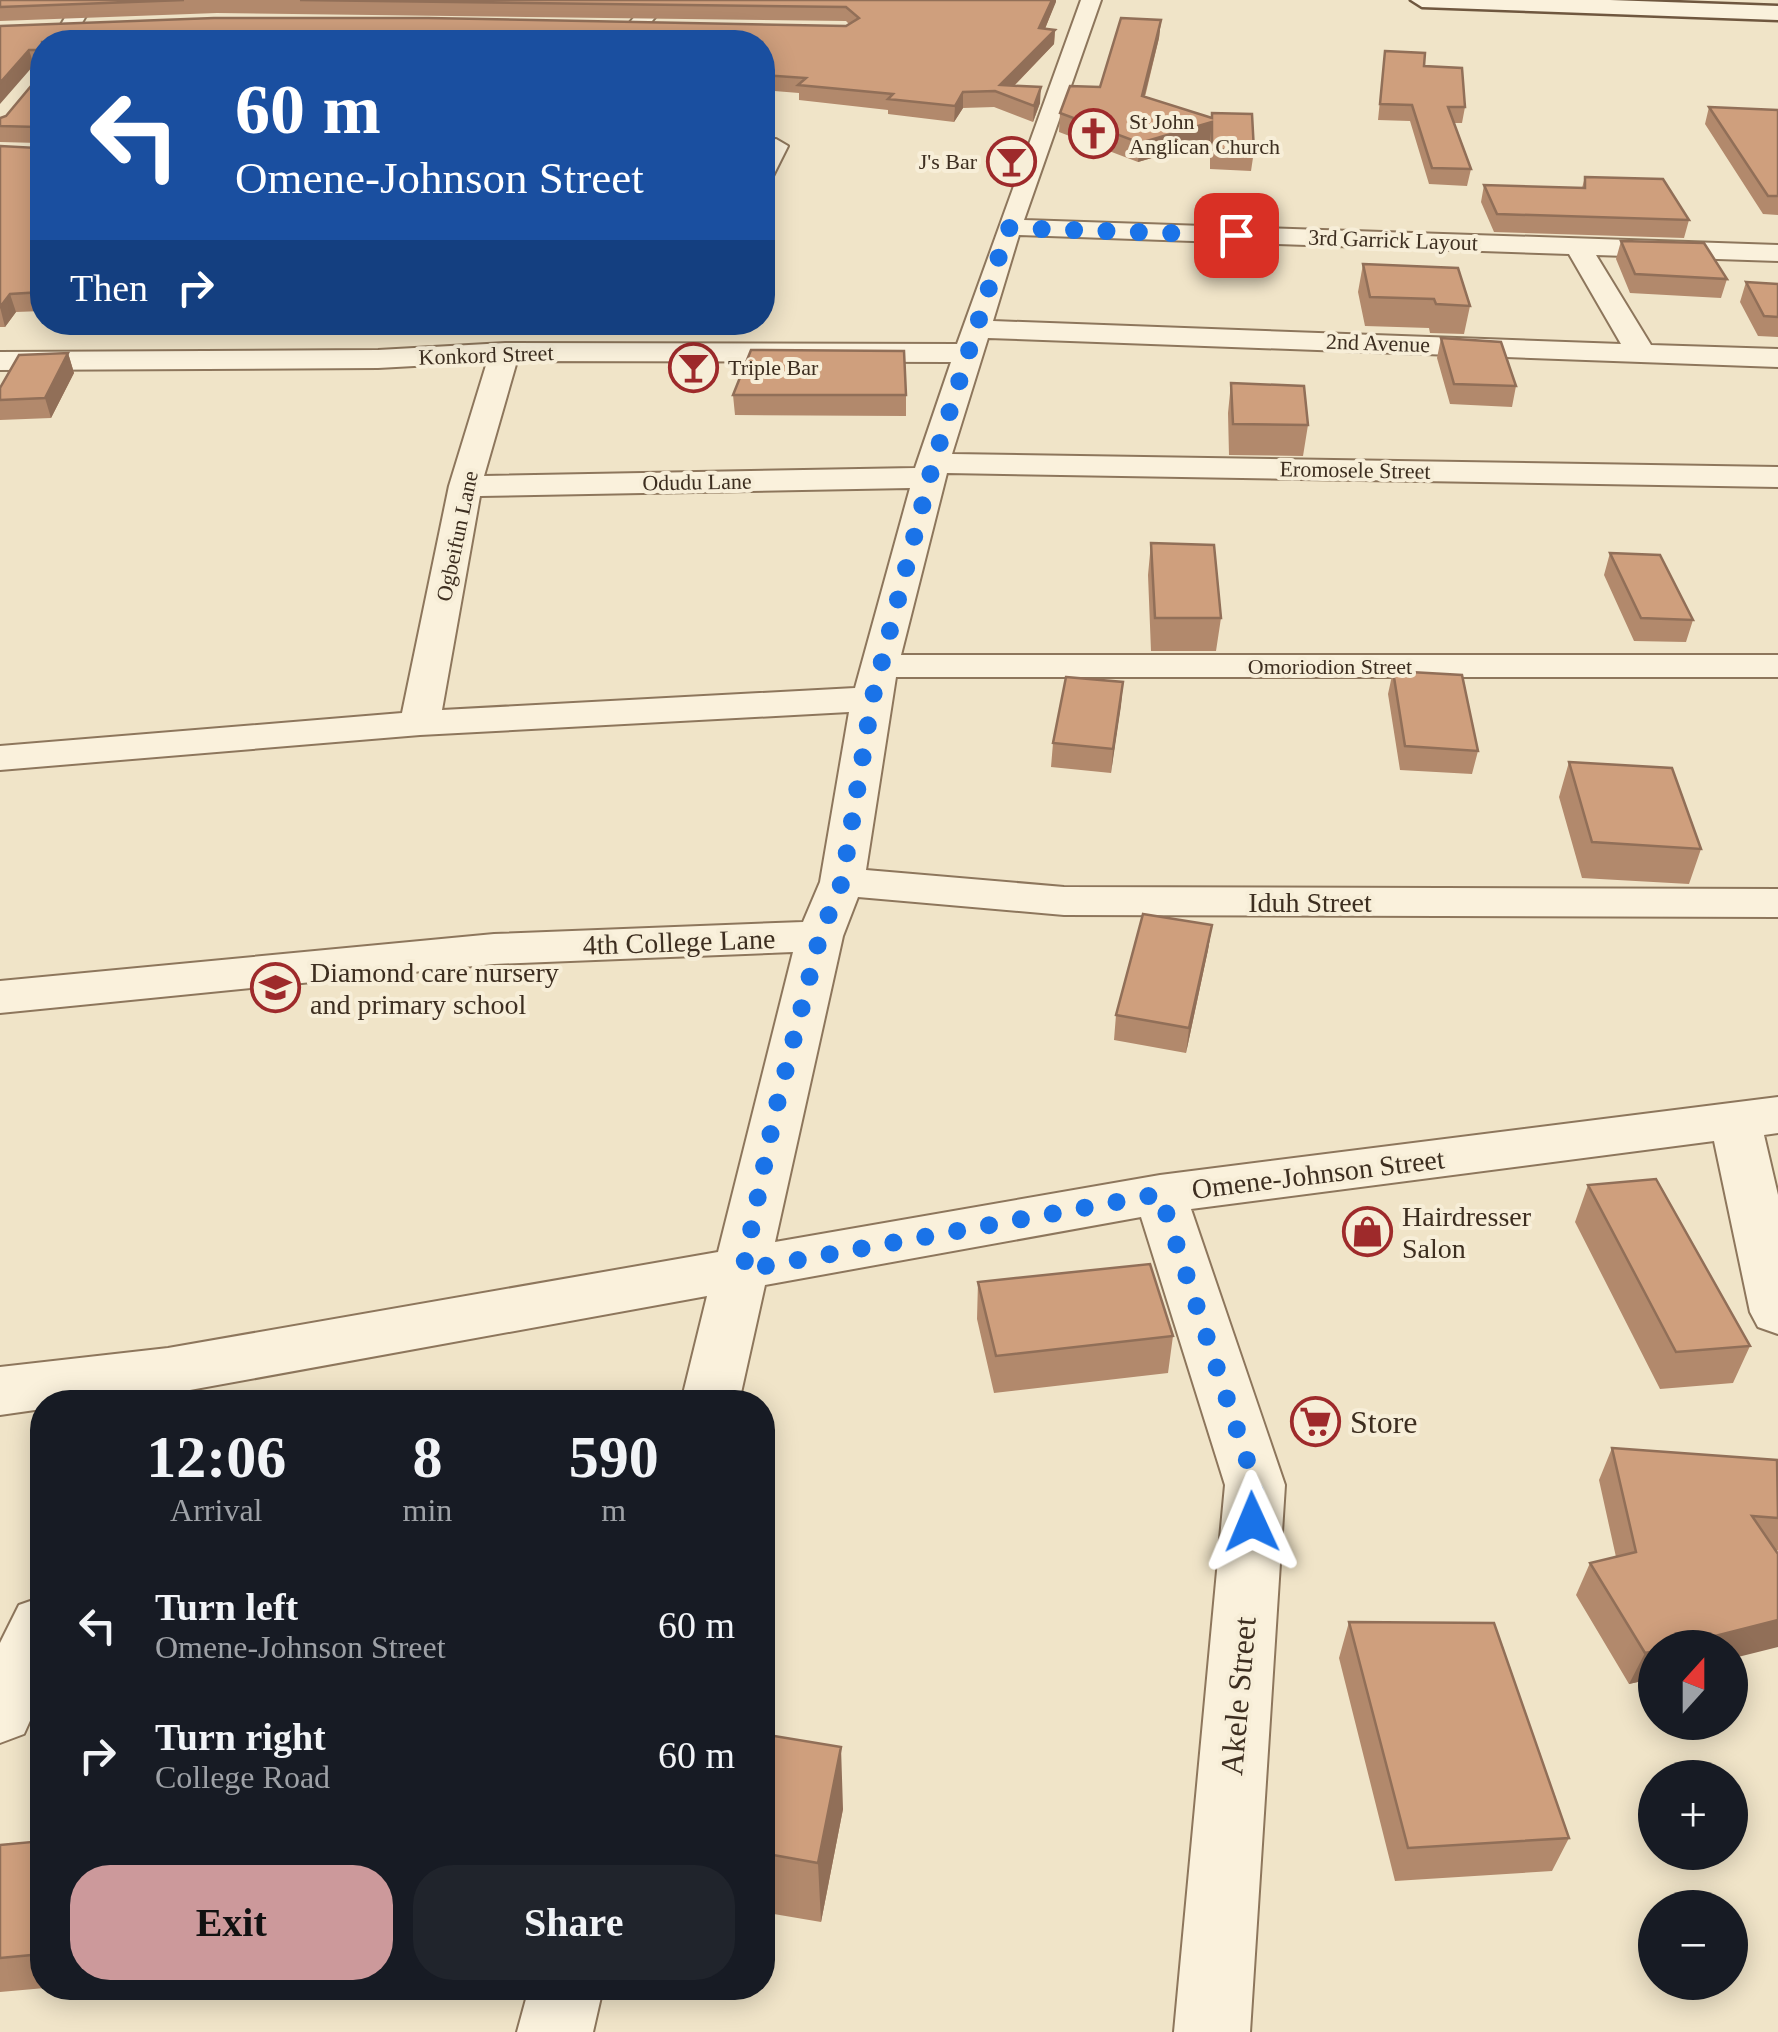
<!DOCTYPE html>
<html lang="en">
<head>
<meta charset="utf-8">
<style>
	:root { --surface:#171b24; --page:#20242c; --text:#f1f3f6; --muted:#9ea1a6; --accent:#cc999b }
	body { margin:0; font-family:"Times New Roman",serif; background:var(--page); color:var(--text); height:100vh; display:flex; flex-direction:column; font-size:38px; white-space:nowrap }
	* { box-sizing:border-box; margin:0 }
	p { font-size:32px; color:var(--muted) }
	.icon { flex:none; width:55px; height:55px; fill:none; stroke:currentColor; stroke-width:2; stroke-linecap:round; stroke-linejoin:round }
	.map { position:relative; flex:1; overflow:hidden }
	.drawer { position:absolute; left:30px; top:1390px; width:745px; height:610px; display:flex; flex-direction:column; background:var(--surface); border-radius:40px; box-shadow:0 5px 25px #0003 }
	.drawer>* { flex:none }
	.top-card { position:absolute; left:30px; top:30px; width:745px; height:305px; border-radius:40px; box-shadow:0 5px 25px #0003; background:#1a4fa0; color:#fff; overflow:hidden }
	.needle { width:65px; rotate:21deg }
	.tools { position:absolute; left:1638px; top:1630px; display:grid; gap:20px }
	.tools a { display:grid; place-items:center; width:110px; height:110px; border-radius:50%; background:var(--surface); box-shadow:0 5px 25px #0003; font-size:50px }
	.pin { position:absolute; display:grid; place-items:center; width:85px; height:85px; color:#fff; margin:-42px; border-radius:20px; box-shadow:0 5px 15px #0006 }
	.me { position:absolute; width:110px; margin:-55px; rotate:359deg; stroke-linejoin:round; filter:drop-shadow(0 0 8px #0008) }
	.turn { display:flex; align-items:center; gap:35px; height:210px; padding:0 40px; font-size:45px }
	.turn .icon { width:130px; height:130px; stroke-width:2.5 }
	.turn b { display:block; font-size:70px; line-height:85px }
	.then { display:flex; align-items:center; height:95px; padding:0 40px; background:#0003; gap:20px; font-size:38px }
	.eta { display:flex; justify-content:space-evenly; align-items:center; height:170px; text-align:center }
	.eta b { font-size:60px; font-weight:700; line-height:70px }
	.action { display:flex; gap:20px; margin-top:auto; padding:20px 40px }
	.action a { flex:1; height:115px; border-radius:40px; background:var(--accent); color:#111; font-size:40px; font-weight:700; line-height:115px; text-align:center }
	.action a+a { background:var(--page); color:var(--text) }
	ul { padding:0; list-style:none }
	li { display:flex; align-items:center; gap:30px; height:130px; padding:0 40px }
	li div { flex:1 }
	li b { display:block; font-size:38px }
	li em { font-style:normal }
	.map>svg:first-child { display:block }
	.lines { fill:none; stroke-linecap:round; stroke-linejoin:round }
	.street-casing { stroke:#8d765c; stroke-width:4 }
	.secondary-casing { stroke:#6f573f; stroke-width:5 }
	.street { fill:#faf1dc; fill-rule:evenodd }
	.secondary { fill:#faf1dc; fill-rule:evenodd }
	.wall { fill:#b2896c }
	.shaded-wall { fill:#916f58 }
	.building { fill:#cf9f7d; stroke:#916f58; stroke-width:2.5 }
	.route { stroke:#1a73e8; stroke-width:18; stroke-dasharray:0 32.4 }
	.labels { text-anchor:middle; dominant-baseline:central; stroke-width:8; stroke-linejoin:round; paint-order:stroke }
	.far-poi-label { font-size:22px; fill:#3d2e20; stroke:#f7eed8; text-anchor:start }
	.far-street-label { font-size:22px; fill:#3d2e20; stroke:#f7eed8 }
	.street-label { font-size:28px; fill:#3d2e20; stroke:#f7eed8 }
	.poi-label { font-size:28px; fill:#3d2e20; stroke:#f7eed8; text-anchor:start }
	.near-poi-label { font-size:32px; fill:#3d2e20; stroke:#f7eed8; text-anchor:start }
	.near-street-label { font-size:32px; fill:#3d2e20; stroke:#f7eed8 }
</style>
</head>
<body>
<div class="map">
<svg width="1778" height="2032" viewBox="0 0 1778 2032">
	<rect width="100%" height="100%" fill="#f0e4c8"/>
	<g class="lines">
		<defs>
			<path id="street" d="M 75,0 L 95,0 L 71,42 L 51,42 Z
				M 649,0 L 670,0 L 634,42 L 613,42 Z
				M 1081,0 L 1101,0 L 1024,220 L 1778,245 L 1778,261 L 1596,255 L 1651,345 L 1778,349 L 1778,367 L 988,338 L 952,454 L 1778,467 L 1778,487 L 947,473 L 901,655 L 1778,655 L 1778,677 L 896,677 L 866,870 L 1064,887 L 1778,889 L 1778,917 L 1064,915 L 858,897 L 843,936 L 775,1242 L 1160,1175 L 1778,1097 L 1778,1133 L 1764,1135 L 1778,1195 L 1778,1334 L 1758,1327 L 1750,1312 L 1714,1141 L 1191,1209 L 1285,1485 L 1250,2032 L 1174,2032 L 1225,1485 L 1141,1217 L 765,1285 L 739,1402 L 681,1402 L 707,1296 L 168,1394 L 99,1402 L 42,1402 L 42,1409 L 0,1415 L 0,1367 L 168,1348 L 718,1252 L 793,952 L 494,964 L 0,1013 L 0,981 L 494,934 L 803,922 L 820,882 L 849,712 L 420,735 L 0,770 L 0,746 L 402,713 L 449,486 L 487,362 L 378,368 L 0,370 L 0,352 L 378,350 L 505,343 L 957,344 ZM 1019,235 L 1569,254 L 1621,344 L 993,321 ZM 517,361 L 951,362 L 915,468 L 484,476 ZM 910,488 L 855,688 L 442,710 L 480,496 Z
				M 776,139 L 788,146 L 771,180 L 762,182 L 762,149 L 768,141 Z
				M 42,1597 L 42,1694 L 24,1734 L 0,1743 L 0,1643 L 19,1605 Z
				M 529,1988 L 603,1988 L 593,2032 L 517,2032 Z"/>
			<path id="secondary" d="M 1411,0 L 1610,0 L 1778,6 L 1778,20 L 1422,7 Z"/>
		</defs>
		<use href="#street" class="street-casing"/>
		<use href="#secondary" class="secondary-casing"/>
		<use href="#street" class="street"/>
		<use href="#secondary" class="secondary"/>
	</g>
	<path class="wall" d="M 0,0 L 1056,0 L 1045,29 L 1055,30 L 1054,44 L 1014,86 L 1040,103 L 1033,122 L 994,107 L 963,108 L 954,122 L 888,114 L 888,110 L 799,100 L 799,93 L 762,90 L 762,42 L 42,42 L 42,311 L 16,312 L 5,327 L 0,327 L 0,146 L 37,148 L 38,143 L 0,142 L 0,118 L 6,116 L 41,74 L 41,65 L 34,65 L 0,26 L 846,26 L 849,24 L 846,21 L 217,13 L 0,21 Z
		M 1161,20 L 1159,38 L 1145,97 L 1211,118 L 1254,151 L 1251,171 L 1210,169 L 1210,141 L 1138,162 L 1059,132 L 1060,113 L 1100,87 Z
		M 1385,51 L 1424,66 L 1465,107 L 1462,123 L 1454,123 L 1471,169 L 1467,186 L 1429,184 L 1410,121 L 1378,120 Z
		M 1709,107 L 1778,110 L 1778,215 L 1763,214 L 1705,124 Z
		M 1585,177 L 1689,220 L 1684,238 L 1494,232 L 1481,202 L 1484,185 L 1582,188 Z
		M 1621,241 L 1727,279 L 1721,298 L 1630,293 L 1616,259 Z
		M 1363,264 L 1470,306 L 1464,334 L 1430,333 L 1429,328 L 1365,326 L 1358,292 Z
		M 1746,282 L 1778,284 L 1778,337 L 1758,336 L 1740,302 Z
		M 1441,338 L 1516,386 L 1512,407 L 1450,404 L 1437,358 Z
		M 68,353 L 74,373 L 51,418 L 0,420 L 0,400 Z
		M 1231,383 L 1308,425 L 1303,456 L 1229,455 L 1228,413 Z
		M 733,395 L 906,395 L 906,416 L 735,415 Z
		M 1151,543 L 1221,618 L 1216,651 L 1151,651 L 1148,575 Z
		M 1610,553 L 1693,620 L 1686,642 L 1634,641 L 1604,575 Z
		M 1393,671 L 1478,751 L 1472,774 L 1400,770 L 1388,694 Z
		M 1123,682 L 1111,773 L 1051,767 L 1053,743 Z
		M 1569,762 L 1701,849 L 1689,884 L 1582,878 L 1559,797 Z
		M 1212,925 L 1208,950 L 1186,1053 L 1114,1040 L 1116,1015 Z
		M 1588,1185 L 1750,1346 L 1733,1383 L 1660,1389 L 1575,1222 Z
		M 978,1282 L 1173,1336 L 1168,1373 L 994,1393 L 977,1319 Z
		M 1612,1448 L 1778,1464 L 1778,1550 L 1655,1648 L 1655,1678 L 1629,1684 L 1576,1595 L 1590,1563 L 1616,1557 L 1599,1480 Z
		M 1349,1622 L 1569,1838 L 1552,1871 L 1395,1881 L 1339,1658 Z
		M 762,1734 L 843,1809 L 821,1922 L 762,1912 Z
		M 42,1841 L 42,1988 L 45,1988 L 0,1992 L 0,1845 Z"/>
	<path class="shaded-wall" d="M 1052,0 L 1056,0 L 1056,2 L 1039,43 L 1039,28 Z
		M 1161,20 L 1159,38 L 1140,114 L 1142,96 Z
		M 1055,30 L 1054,44 L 1005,95 L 1000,85 Z
		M 29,50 L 34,65 L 0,104 L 0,83 Z
		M 1041,87 L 1040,103 L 1033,122 L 1034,106 Z
		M 963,92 L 963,108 L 954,122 L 955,106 Z
		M 1212,122 L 1210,141 L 1138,162 L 1140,143 Z
		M 10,294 L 16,312 L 5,327 L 0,307 Z
		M 68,353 L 74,373 L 51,418 L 45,398 Z
		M 1123,682 L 1121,706 L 1111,773 L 1113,749 Z
		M 1212,925 L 1208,950 L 1186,1053 L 1189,1028 Z
		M 1778,1620 L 1778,1647 L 1730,1659 L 1730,1648 L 1668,1648 Z
		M 1655,1651 L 1655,1678 L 1629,1684 L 1645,1653 Z
		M 841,1747 L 843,1809 L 821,1922 L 818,1863 Z"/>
	<path class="building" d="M 0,0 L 184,0 L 0,7 Z
		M 300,0 L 1052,0 L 1039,28 L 1055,30 L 1000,85 L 1041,87 L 1034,106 L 995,91 L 963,92 L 955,106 L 888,99 L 893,94 L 798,85 L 806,78 L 762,75 L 762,42 L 42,42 L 42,292 L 10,294 L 0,307 L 0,146 L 37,148 L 41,131 L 38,127 L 0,126 L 0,118 L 6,116 L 41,74 L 40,50 L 29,50 L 0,83 L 0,26 L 214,18 L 428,18 L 846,26 L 859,18 L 846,7 Z
		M 1121,18 L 1161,20 L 1142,96 L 1212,118 L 1212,113 L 1252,114 L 1254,151 L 1212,149 L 1212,122 L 1140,143 L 1060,113 L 1070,86 L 1100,87 Z
		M 1385,51 L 1425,53 L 1424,66 L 1462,68 L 1465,107 L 1448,107 L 1471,169 L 1432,168 L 1412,105 L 1380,104 Z
		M 1709,107 L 1778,110 L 1778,196 L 1768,196 Z
		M 1585,177 L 1663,179 L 1689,220 L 1497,214 L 1484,185 L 1585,188 Z
		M 1621,241 L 1704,243 L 1727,279 L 1635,274 Z
		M 1363,264 L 1458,268 L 1470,306 L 1436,304 L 1434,299 L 1370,297 Z
		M 1746,282 L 1778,284 L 1778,317 L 1764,316 Z
		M 1441,338 L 1501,342 L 1516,386 L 1454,384 Z
		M 751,350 L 904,351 L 906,395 L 733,395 Z
		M 68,353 L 45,398 L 0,400 L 0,388 L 19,355 Z
		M 1231,383 L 1304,386 L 1308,425 L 1233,424 Z
		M 1151,543 L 1214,545 L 1221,618 L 1155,618 Z
		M 1610,553 L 1660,555 L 1693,620 L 1641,618 Z
		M 1393,671 L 1462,675 L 1478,751 L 1405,746 Z
		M 1066,677 L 1123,682 L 1113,749 L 1053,743 Z
		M 1569,762 L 1672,768 L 1701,849 L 1592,842 Z
		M 1143,914 L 1212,925 L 1189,1028 L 1116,1015 Z
		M 1656,1179 L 1750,1346 L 1676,1352 L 1588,1185 Z
		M 1150,1264 L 1173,1336 L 996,1356 L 978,1282 Z
		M 1612,1448 L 1777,1460 L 1778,1518 L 1752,1516 L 1778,1554 L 1778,1620 L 1668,1648 L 1655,1648 L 1655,1651 L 1645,1653 L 1590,1563 L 1636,1552 Z
		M 1349,1622 L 1494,1623 L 1569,1838 L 1408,1848 Z
		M 762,1734 L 841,1747 L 818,1863 L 762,1853 Z
		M 42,1841 L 42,1954 L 0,1958 L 0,1845 Z"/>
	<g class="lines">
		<path class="route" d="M 1236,235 L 1008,228 L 933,464 L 872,700 L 842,882 L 820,936 L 775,1112 L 743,1270 L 1160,1194 L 1255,1485 L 1252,1522"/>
	</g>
	<defs>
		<symbol id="church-ring" viewBox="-11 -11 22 22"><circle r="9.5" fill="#f7eed8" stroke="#9e2a2b" stroke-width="1.5"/><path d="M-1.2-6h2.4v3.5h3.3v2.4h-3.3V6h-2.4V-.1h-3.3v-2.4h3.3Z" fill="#9e2a2b"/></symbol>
		<symbol id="bar-ring" viewBox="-11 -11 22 22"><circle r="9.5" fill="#f7eed8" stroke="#9e2a2b" stroke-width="1.5"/><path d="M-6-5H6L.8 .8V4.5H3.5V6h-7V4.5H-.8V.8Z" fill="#9e2a2b"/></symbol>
		<symbol id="school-ring" viewBox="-11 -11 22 22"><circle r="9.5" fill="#f7eed8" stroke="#9e2a2b" stroke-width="1.5"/><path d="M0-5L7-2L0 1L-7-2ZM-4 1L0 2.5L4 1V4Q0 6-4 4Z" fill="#9e2a2b"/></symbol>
		<symbol id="shop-ring" viewBox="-11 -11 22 22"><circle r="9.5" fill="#f7eed8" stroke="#9e2a2b" stroke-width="1.5"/><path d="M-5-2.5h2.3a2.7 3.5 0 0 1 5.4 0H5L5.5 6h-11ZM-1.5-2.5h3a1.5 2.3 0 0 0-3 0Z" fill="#9e2a2b"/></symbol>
		<symbol id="supermarket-ring" viewBox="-11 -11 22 22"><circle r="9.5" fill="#f7eed8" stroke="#9e2a2b" stroke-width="1.5"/><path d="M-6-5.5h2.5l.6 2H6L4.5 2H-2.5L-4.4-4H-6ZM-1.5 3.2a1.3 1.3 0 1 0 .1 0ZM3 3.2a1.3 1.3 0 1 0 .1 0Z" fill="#9e2a2b"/></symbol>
	</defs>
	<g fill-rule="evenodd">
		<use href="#church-ring" x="1066" y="106" width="55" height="55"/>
		<use href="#bar-ring" x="984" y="134" width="55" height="55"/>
		<use href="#bar-ring" x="666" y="340" width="55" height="55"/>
		<use href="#school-ring" x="248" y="960" width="55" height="55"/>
		<use href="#shop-ring" x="1340" y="1204" width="55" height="55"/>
		<use href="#supermarket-ring" x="1288" y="1394" width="55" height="55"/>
	</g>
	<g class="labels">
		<g class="far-poi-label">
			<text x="1129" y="121">St John<tspan x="1129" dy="25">Anglican Church</tspan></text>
			<text x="977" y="161" text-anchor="end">J's Bar</text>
			<text x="728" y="367">Triple Bar</text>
		</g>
		<g class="far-street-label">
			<text transform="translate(1393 240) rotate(2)">3rd Garrick Layout</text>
			<text transform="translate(1378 343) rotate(2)">2nd Avenue</text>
			<text transform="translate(486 355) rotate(-2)">Konkord Street</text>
			<text transform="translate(1355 470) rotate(1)">Eromosele Street</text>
			<text transform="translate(697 482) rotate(-1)">Odudu Lane</text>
			<text transform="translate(457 536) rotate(-78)">Ogbeifun Lane</text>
			<text x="1330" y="666">Omoriodion Street</text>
		</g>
		<g class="street-label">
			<text x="1310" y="902">Iduh Street</text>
			<text transform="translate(679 942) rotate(-2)">4th College Lane</text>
			<text transform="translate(1318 1174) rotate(-7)">Omene-Johnson Street</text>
		</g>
		<g class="poi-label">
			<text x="310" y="972">Diamond care nursery<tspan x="310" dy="32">and primary school</tspan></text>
			<text x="1402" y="1216">Hairdresser<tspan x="1402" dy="32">Salon</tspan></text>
		</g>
		<g class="near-poi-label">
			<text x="1350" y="1422">Store</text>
		</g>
		<g class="near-street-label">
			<text transform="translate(1238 1696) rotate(-85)">Akele Street</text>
		</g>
	</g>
</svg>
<div class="tools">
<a><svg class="needle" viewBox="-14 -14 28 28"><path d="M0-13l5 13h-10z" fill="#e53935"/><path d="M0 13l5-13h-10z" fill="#9ea1a6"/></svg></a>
<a>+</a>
<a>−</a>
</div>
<div class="pin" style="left:1236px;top:235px;background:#d93025"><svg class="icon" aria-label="arrive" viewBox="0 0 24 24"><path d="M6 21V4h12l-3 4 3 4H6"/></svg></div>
<svg class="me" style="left:1252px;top:1522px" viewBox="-20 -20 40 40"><path d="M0-17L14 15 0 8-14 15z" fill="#1a73e8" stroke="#fff" stroke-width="4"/></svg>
<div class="top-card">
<div class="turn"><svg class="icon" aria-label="left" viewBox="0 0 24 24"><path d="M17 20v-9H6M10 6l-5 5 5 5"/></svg><div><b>60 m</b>Omene-Johnson Street</div></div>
<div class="then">Then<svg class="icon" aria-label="right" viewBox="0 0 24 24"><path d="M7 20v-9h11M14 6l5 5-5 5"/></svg></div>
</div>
<section class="drawer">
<div class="eta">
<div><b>12:06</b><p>Arrival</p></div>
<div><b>8</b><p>min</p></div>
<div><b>590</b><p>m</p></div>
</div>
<ul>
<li><svg class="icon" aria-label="left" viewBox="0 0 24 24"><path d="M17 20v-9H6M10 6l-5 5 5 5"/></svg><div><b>Turn left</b><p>Omene-Johnson Street</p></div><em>60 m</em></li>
<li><svg class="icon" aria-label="right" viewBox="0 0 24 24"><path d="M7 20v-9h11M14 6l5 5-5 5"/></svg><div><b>Turn right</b><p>College Road</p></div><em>60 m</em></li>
</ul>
<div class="action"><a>Exit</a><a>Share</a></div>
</section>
</div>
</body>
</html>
